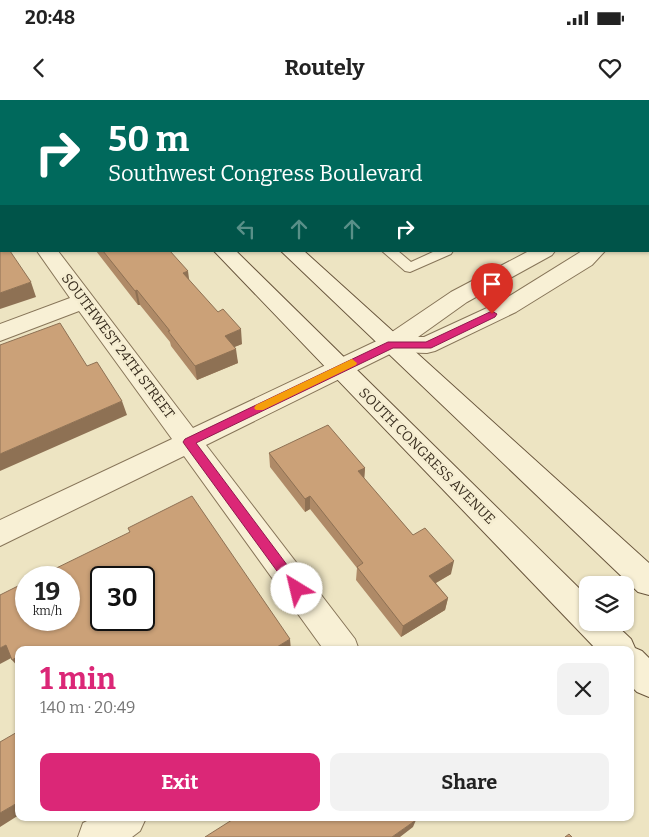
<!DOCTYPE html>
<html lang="en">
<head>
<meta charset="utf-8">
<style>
	:root { --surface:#fff; --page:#f2f2f2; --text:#222; --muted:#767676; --accent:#db2777 }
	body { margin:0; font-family:Bitter,serif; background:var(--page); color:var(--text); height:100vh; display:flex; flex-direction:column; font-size:19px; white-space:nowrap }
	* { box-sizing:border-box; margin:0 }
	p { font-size:16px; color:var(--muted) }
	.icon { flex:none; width:28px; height:28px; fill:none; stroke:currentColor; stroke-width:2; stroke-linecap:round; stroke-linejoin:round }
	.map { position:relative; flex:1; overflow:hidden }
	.details { position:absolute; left:15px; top:546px; width:619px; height:175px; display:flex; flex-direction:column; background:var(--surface); border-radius:10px; box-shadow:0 1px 4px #0004 }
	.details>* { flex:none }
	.banner { position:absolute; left:0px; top:0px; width:650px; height:152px; box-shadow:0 1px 4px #0004; background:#00695c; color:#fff; overflow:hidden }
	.fabs { position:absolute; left:579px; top:476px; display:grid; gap:10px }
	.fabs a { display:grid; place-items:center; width:55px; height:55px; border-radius:10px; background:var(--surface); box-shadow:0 1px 4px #0004; font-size:25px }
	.speed { position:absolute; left:15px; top:466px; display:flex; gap:10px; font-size:25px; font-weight:700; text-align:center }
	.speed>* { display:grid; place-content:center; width:65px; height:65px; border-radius:50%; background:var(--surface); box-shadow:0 1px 4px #0004; line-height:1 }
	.speed small { font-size:12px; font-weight:400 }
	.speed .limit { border:2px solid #111; border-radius:8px; background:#fff; color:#111 }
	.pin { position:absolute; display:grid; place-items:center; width:42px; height:42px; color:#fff; margin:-51px -21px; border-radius:50% 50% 50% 0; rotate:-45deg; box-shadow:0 0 5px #0007 }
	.pin .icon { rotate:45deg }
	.me { position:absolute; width:55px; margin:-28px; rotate:324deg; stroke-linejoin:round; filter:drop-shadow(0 0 4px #0008) }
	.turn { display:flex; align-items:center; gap:18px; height:105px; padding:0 25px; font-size:22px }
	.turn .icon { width:65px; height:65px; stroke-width:2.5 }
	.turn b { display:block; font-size:35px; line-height:42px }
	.lanes { display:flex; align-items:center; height:48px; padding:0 25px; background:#0003; justify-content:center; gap:25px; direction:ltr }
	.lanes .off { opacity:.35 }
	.round { display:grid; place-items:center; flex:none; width:52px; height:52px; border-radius:10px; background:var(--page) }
	.head { display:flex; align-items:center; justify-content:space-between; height:85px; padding:0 25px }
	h1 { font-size:30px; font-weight:700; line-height:38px; color:var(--accent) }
	.primary-button { display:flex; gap:10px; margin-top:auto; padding:10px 25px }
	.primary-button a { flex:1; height:58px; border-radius:10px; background:var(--accent); color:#fff; font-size:20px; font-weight:700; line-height:58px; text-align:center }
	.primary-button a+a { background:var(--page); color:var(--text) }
	.status { display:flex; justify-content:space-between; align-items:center; height:35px; padding:0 25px; background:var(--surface); direction:ltr }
	.status svg { height:14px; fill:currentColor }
	header { display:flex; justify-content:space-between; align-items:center; height:65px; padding:0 25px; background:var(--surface); font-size:22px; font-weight:700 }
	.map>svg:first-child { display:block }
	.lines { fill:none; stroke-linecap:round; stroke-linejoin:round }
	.service-casing { stroke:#877559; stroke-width:2 }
	.minor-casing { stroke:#877559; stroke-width:2 }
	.secondary-casing { stroke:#69563d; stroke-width:2 }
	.service { fill:#f8f0d5; fill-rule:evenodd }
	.minor { fill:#f8f0d5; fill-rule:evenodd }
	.secondary { fill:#f8f0d5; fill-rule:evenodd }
	.wall { fill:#af8a67 }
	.shaded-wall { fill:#8e7154 }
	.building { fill:#cba178; stroke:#8e7154; fill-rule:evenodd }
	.route { fill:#db2777; stroke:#8e194d }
	.slow { fill:#f59e0b }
	.labels { text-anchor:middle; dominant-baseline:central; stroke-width:5; stroke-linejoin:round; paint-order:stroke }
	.street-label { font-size:14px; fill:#372c1d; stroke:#f5edd1 }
</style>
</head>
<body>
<div class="status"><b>20:48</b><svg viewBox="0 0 49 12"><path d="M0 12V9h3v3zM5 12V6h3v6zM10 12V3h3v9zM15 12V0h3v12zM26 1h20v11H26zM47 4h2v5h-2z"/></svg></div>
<header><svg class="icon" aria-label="back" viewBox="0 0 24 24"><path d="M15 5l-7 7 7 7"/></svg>Routely<svg class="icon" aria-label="heart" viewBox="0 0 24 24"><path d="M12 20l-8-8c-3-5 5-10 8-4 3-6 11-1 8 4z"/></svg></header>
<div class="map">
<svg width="649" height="737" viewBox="0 0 649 737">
	<rect width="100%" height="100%" fill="#ede4c2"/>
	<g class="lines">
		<defs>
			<path id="service" d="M 268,0 L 280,0 L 280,1 L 269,1 Z
				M 484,0 L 496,0 L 496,1 L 485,1 Z
				M 555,0 L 567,0 L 567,1 L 556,1 Z
				M 382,151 L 398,151 L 411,162 L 435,151 L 453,151 L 451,154 L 410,172 L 405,171 Z"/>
			<path id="minor" d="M 0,81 L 1,82 L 1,95 L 0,95 Z
				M 37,151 L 58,151 L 193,328 L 383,238 L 451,192 L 529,151 L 555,151 L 552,155 L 467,202 L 418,237 L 424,237 L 500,202 L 582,151 L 605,151 L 592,165 L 516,212 L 435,251 L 427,253 L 394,252 L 206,345 L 355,539 L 359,550 L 324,550 L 184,356 L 0,446 L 0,420 L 172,339 L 79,211 L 0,241 L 0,224 L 70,198 Z
				M 93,718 L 146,718 L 140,731 L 132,737 L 78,737 L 83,723 Z"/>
			<path id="secondary" d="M 65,0 L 82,0 L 82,1 L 66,1 Z
				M 119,0 L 137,0 L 137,1 L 120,1 Z
				M 214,151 L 236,151 L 588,497 L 588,522 L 613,522 L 631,539 L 635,548 L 642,551 L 649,558 L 649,597 L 637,592 L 630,585 L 630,550 L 597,550 Z
				M 281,151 L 304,151 L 649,463 L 649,495 L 638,492 Z"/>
		</defs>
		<use href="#service" class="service-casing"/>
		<use href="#minor" class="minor-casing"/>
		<use href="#secondary" class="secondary-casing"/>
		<use href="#service" class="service"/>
		<use href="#minor" class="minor"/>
		<use href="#secondary" class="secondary"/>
	</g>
	<path class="wall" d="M 0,0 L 1,1 L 1,35 L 0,33 Z
		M 316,0 L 488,0 L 491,1 L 316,1 Z
		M 613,0 L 649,0 L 649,7 L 649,1 L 613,1 Z
		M 96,151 L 170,151 L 189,180 L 242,244 L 234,247 L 238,263 L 197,280 L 171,246 L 170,242 L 140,205 L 138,205 Z
		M 269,353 L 365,368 L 364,379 L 413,435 L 451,474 L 436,483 L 448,498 L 445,510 L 401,537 L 356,480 L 357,468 L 310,409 L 305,412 L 270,367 Z"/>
	<path class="shaded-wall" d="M 188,171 L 190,186 L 183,173 Z
		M 31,182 L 36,197 L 0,209 L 0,193 Z
		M 137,190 L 140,205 L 138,205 L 135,191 Z
		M 241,229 L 242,244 L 227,250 L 225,236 Z
		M 236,249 L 238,263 L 197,280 L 195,266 Z
		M 122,301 L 127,315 L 0,371 L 0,354 Z
		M 365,368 L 364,381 L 358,371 Z
		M 310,396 L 310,409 L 305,412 L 305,399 Z
		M 454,461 L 451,474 L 427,488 L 429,476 Z
		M 448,498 L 445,510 L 401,537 L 403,526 Z
		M 290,539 L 291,550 L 272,550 Z
		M 6,545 L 15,556 L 0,564 L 0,548 Z
		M 17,557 L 19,560 L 19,568 L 12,560 Z
		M 19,702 L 19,715 L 0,727 L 0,713 Z
		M 416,720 L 413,727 L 400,737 L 392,737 Z"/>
	<path class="building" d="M 0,0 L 25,0 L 27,1 L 1,1 L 1,26 L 0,25 Z
		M 343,0 L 488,0 L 491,1 L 345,1 Z
		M 0,135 L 1,137 L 1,151 L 10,151 L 31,182 L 0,193 Z
		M 103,151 L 170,151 L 188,171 L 183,173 L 218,212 L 223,209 L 241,229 L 225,236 L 236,249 L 195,266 L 168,231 L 170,231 L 137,190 L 135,191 Z
		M 60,223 L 87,266 L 97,262 L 122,301 L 0,354 L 0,245 Z
		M 328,325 L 365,368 L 358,371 L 413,435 L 425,428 L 454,461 L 429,476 L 448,498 L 403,526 L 357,467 L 363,463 L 310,396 L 305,399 L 269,353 Z
		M 192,396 L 290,539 L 272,550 L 19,550 L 19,562 L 17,557 L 12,560 L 6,545 L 0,548 L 0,495 L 26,482 L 26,520 L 69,520 L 69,478 L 36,478 L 130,432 L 128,428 ZM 101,478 L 144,478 L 144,520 L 101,520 Z
		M 19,631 L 19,702 L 0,713 L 0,642 Z
		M 235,718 L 415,718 L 416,720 L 392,737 L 205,737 Z
		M 569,734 L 572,737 L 565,737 Z"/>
	<path class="route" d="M 492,211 L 497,214 L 495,217 L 431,248 L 393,248 L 196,343 L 302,485 L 304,489 L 302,493 L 297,494 L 293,493 L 185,345 L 183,342 L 185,339 L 388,242 L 426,242 Z"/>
	<path class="slow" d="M 352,259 L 357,263 L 356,265 L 263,310 L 256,310 L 254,308 L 256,305 Z"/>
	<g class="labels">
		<g class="street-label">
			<text transform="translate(118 246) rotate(53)">SOUTHWEST 24TH STREET</text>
			<text transform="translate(427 356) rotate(45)">SOUTH CONGRESS AVENUE</text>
		</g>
	</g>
</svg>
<div class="fabs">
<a><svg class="icon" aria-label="layers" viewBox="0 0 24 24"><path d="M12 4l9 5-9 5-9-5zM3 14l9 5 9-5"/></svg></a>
</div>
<div class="speed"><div>19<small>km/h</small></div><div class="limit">30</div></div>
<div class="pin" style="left:492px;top:214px;background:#d93025"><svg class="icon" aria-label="arrive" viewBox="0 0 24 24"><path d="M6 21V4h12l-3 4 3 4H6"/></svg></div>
<svg class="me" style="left:297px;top:489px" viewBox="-20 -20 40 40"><circle r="19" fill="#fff"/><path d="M0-13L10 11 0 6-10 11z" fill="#db2777"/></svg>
<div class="banner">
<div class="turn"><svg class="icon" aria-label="right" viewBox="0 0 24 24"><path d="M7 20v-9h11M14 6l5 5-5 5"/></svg><div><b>50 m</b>Southwest Congress Boulevard</div></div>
<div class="lanes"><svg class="icon off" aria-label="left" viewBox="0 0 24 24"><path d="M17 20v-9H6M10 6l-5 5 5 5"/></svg><svg class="icon off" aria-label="ahead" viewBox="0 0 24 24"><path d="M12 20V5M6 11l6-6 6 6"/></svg><svg class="icon off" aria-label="ahead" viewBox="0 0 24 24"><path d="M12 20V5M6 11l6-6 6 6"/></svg><svg class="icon" aria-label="right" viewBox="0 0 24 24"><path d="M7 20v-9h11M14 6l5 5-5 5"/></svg></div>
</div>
<section class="details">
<div class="head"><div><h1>1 min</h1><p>140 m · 20:49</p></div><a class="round"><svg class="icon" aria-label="close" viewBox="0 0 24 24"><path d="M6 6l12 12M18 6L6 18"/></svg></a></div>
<div class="primary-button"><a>Exit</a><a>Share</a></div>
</section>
</div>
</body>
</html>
